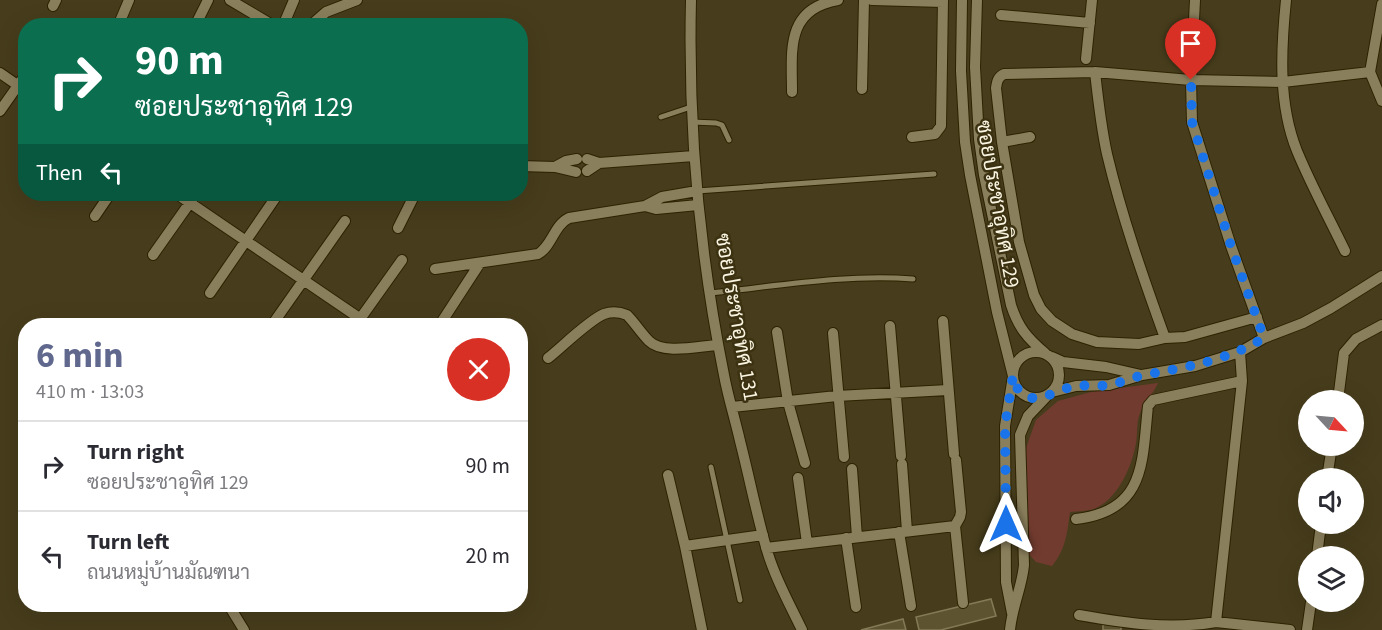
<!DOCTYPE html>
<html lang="en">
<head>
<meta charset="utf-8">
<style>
	:root { --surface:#fff; --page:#f2f2f3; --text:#2b2b33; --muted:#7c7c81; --line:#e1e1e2; --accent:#60688e }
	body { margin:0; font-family:"Source Sans 3",Sarabun,sans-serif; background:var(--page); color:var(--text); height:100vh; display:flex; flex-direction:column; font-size:22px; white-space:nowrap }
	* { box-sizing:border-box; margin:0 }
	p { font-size:20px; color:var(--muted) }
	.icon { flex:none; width:33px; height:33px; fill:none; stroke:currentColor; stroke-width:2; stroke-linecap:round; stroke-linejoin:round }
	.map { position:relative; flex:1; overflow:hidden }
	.drawer { position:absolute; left:18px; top:318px; width:510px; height:294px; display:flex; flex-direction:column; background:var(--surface); border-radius:24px; box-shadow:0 6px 24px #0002 }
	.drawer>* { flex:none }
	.banner { position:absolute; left:18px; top:18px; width:510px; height:183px; border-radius:24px; box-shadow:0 6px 24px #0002; background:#0b6e4f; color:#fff; overflow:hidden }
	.needle { width:39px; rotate:116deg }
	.tools { position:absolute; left:1298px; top:390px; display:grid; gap:12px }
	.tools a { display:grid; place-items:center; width:66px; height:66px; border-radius:50%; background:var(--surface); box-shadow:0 6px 24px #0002; font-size:30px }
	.pin { position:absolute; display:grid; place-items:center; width:51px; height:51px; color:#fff; margin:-62px -26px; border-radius:50% 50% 50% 0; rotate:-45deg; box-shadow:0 0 6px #0007 }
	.pin .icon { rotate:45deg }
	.me { position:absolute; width:66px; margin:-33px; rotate:0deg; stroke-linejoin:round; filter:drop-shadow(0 0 4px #0008) }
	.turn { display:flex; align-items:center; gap:21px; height:126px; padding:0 18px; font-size:27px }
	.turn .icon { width:78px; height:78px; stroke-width:2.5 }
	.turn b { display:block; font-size:42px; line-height:51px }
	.then { display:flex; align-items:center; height:57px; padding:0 18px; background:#0003; gap:12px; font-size:22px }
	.round { display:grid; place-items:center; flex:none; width:63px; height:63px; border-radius:32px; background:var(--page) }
	.summary { display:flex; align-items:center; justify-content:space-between; height:102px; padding:0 18px }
	h1 { font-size:36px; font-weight:700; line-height:45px; color:var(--accent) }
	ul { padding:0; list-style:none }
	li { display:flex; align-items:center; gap:18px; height:90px; padding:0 18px; border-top:2px solid var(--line) }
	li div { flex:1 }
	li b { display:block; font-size:22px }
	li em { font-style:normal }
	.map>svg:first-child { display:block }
	.green { fill:#723b2f }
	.building { fill:#5d5331; stroke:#847a57; stroke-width:1.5 }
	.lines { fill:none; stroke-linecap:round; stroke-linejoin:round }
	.lane-casing { stroke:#2d2302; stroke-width:7 }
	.street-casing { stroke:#2d2302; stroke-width:12 }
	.lane { stroke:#8a7f5c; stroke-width:5 }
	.street { stroke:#8a7f5c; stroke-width:10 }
	.route { stroke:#1a73e8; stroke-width:10; stroke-dasharray:0 18 }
	.labels { text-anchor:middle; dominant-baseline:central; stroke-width:5; stroke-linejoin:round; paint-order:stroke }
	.street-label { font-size:21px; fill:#faf5e2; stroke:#3c3211 }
</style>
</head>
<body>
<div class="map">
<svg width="1382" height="630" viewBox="0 0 1382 630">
	<rect width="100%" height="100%" fill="#473d1c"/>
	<path class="green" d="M 1158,383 C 1153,395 1142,404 1139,416 C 1136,426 1138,438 1135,448 C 1130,471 1116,500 1094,509 C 1087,511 1078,511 1070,512 C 1067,533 1066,549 1052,566 L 1036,562 L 1027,552 L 1026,448 L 1036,420 L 1058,401 L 1091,392 Z"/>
	<path class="building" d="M 991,599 L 996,616 L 941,630 L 919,630 L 916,617 Z
		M 903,619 L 906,630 L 861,630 Z
		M 1103,624 L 1121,625 L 1121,630 L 1103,630 Z"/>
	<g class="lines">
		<defs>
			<path id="lane" d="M 661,117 L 691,107
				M 692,122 L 716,123 L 722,125 L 729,140
				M 697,191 L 934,174
				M 711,293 C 778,286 845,274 913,279
				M 711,467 L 740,600"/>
			<path id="street" d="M 230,0 L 274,26
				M 691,0 C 688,126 699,251 724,375 C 728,397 735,419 740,441 C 749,476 756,512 766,547 C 774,576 789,603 802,630
				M 872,0 L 943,2
				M 962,0 L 961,71 L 965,142 L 970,175 L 997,312 L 1013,376 L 1005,426 L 1006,582 L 1012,613
				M 977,0 L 975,67 L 979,139 L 984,175 L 1011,305 C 1018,327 1027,338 1045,353
				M 1195,0 L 1191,80 L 1192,122 L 1231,246 L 1264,338
				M 1286,0 C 1281,49 1278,104 1297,151 C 1311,185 1329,218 1345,251
				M 1382,4 L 1370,72 L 1382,101
				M 53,6 L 56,0
				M 1001,15 L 1090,23
				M 57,26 L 58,25
				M 118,26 L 129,0
				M 195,26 L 208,0
				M 283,26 L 294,0
				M 310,26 L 326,12 L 357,0
				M 1086,59 L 1092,0
				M 1095,72 C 1098,99 1101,127 1107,154 C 1122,217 1143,277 1165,338
				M 0,73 L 26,91
				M 862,89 L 864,0
				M 792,92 C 792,51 785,9 838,0
				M 0,111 L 26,74
				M 912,137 L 935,134 L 941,126 L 943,0
				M 1002,142 L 1030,137
				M 587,159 L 599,163 L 694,156
				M 520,166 L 555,167 L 576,172
				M 555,167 L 566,161 L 577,159
				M 587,171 L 599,163
				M 177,194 L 371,326
				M 645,206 L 656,209 L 698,205
				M 95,216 L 110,194
				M 398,228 L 415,194
				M 153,255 L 196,194
				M 435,269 L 538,254 C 552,246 554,225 569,218 L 645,206 L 662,197 L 697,191
				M 210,293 L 278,194
				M 1257,317 L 1185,337 L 1165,338 L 1139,344 L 1097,342 L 1072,334 L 1052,321 L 1041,309 L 1034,295 L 1019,242 L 1002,142 L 996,88 C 997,81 998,77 1004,74 L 1095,72 L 1191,80 L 1283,82 L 1370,72
				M 943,321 L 954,454
				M 272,325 L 345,221
				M 355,326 L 402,260
				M 439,326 L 480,263
				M 890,326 L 901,456
				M 777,332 L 788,402 L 805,463
				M 833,333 L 844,457
				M1013 375a23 23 0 1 1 46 0a23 23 0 1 1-46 0Z
				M 1240,352 L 1242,381 L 1216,622 L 1290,630
				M 1052,357 L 1063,362 L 1106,367 L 1141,375
				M 548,358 C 562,347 589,320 604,314 C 612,311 620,312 627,315 C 635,323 641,333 649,341 C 663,355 699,346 718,345
				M 1052,392 L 1076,386 L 1109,385 L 1142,375 L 1195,366 L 1240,352 L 1264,338 L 1303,323 L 1331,308 L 1382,276
				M 1338,400 L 1344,353 L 1356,339 L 1382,325
				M 732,407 L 837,396 L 948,390
				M 956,460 L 961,512 L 960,517 L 955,526 L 963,603
				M 902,464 L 907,531
				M 852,469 L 857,537
				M 668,475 L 685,546 L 702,630
				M 798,478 L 807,543
				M 1327,478 L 1332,446
				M 1076,519 C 1146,511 1142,462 1148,406 L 1153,400 L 1242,381
				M 899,532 L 911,606
				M 846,538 L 856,607
				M 685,546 L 763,535
				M 766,548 L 955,526
				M 1317,556 L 1321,524
				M 228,604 L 244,630
				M 1079,615 C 1125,623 1169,630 1216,622
				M 1010,630 C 1012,607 1022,587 1024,565 L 1020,435 L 1028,416 L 1046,397
				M 1307,630 L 1311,602"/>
		</defs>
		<use href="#lane" class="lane-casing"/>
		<use href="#street" class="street-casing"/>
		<use href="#lane" class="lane"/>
		<use href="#street" class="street"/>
	</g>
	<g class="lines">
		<path class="route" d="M 1006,524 L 1005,426 L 1013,376 C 1015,387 1020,396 1033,398 C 1044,400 1059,389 1072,387 C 1084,384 1097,387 1109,385 C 1121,383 1133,377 1145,375 C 1190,366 1223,362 1264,338 L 1231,246 L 1192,122 L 1191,80"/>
	</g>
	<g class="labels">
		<g class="street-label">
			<text transform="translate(998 204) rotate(80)">ซอยประชาอุทิศ 129</text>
			<text transform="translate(737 317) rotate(80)">ซอยประชาอุทิศ 131</text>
		</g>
	</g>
</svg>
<div class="tools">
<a><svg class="needle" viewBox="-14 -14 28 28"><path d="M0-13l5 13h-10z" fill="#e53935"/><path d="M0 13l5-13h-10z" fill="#7c7c81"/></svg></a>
<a><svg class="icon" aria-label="sound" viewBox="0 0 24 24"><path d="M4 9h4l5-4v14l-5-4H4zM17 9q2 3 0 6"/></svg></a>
<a><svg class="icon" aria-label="layers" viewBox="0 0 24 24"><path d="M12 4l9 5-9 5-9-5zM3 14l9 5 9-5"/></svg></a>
</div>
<div class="pin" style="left:1191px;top:80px;background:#d93025"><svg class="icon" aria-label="arrive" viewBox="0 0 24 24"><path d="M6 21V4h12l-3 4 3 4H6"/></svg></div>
<svg class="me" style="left:1006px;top:524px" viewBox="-20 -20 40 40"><path d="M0-17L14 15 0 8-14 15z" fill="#1a73e8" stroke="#fff" stroke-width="4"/></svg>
<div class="banner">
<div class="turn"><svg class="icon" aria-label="right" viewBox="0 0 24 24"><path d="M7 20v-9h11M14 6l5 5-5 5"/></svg><div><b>90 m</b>ซอยประชาอุทิศ 129</div></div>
<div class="then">Then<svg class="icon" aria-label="left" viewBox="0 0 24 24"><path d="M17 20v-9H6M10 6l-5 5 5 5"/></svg></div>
</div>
<section class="drawer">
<div class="summary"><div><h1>6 min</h1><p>410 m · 13:03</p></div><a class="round" style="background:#d93025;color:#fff"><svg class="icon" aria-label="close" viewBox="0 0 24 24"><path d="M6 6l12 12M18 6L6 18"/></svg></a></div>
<ul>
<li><svg class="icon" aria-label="right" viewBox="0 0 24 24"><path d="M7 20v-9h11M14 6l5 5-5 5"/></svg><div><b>Turn right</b><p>ซอยประชาอุทิศ 129</p></div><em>90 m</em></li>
<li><svg class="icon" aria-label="left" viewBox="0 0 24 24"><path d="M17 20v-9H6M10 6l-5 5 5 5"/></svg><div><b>Turn left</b><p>ถนนหมู่บ้านมัณฑนา</p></div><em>20 m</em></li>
</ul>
</section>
</div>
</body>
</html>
